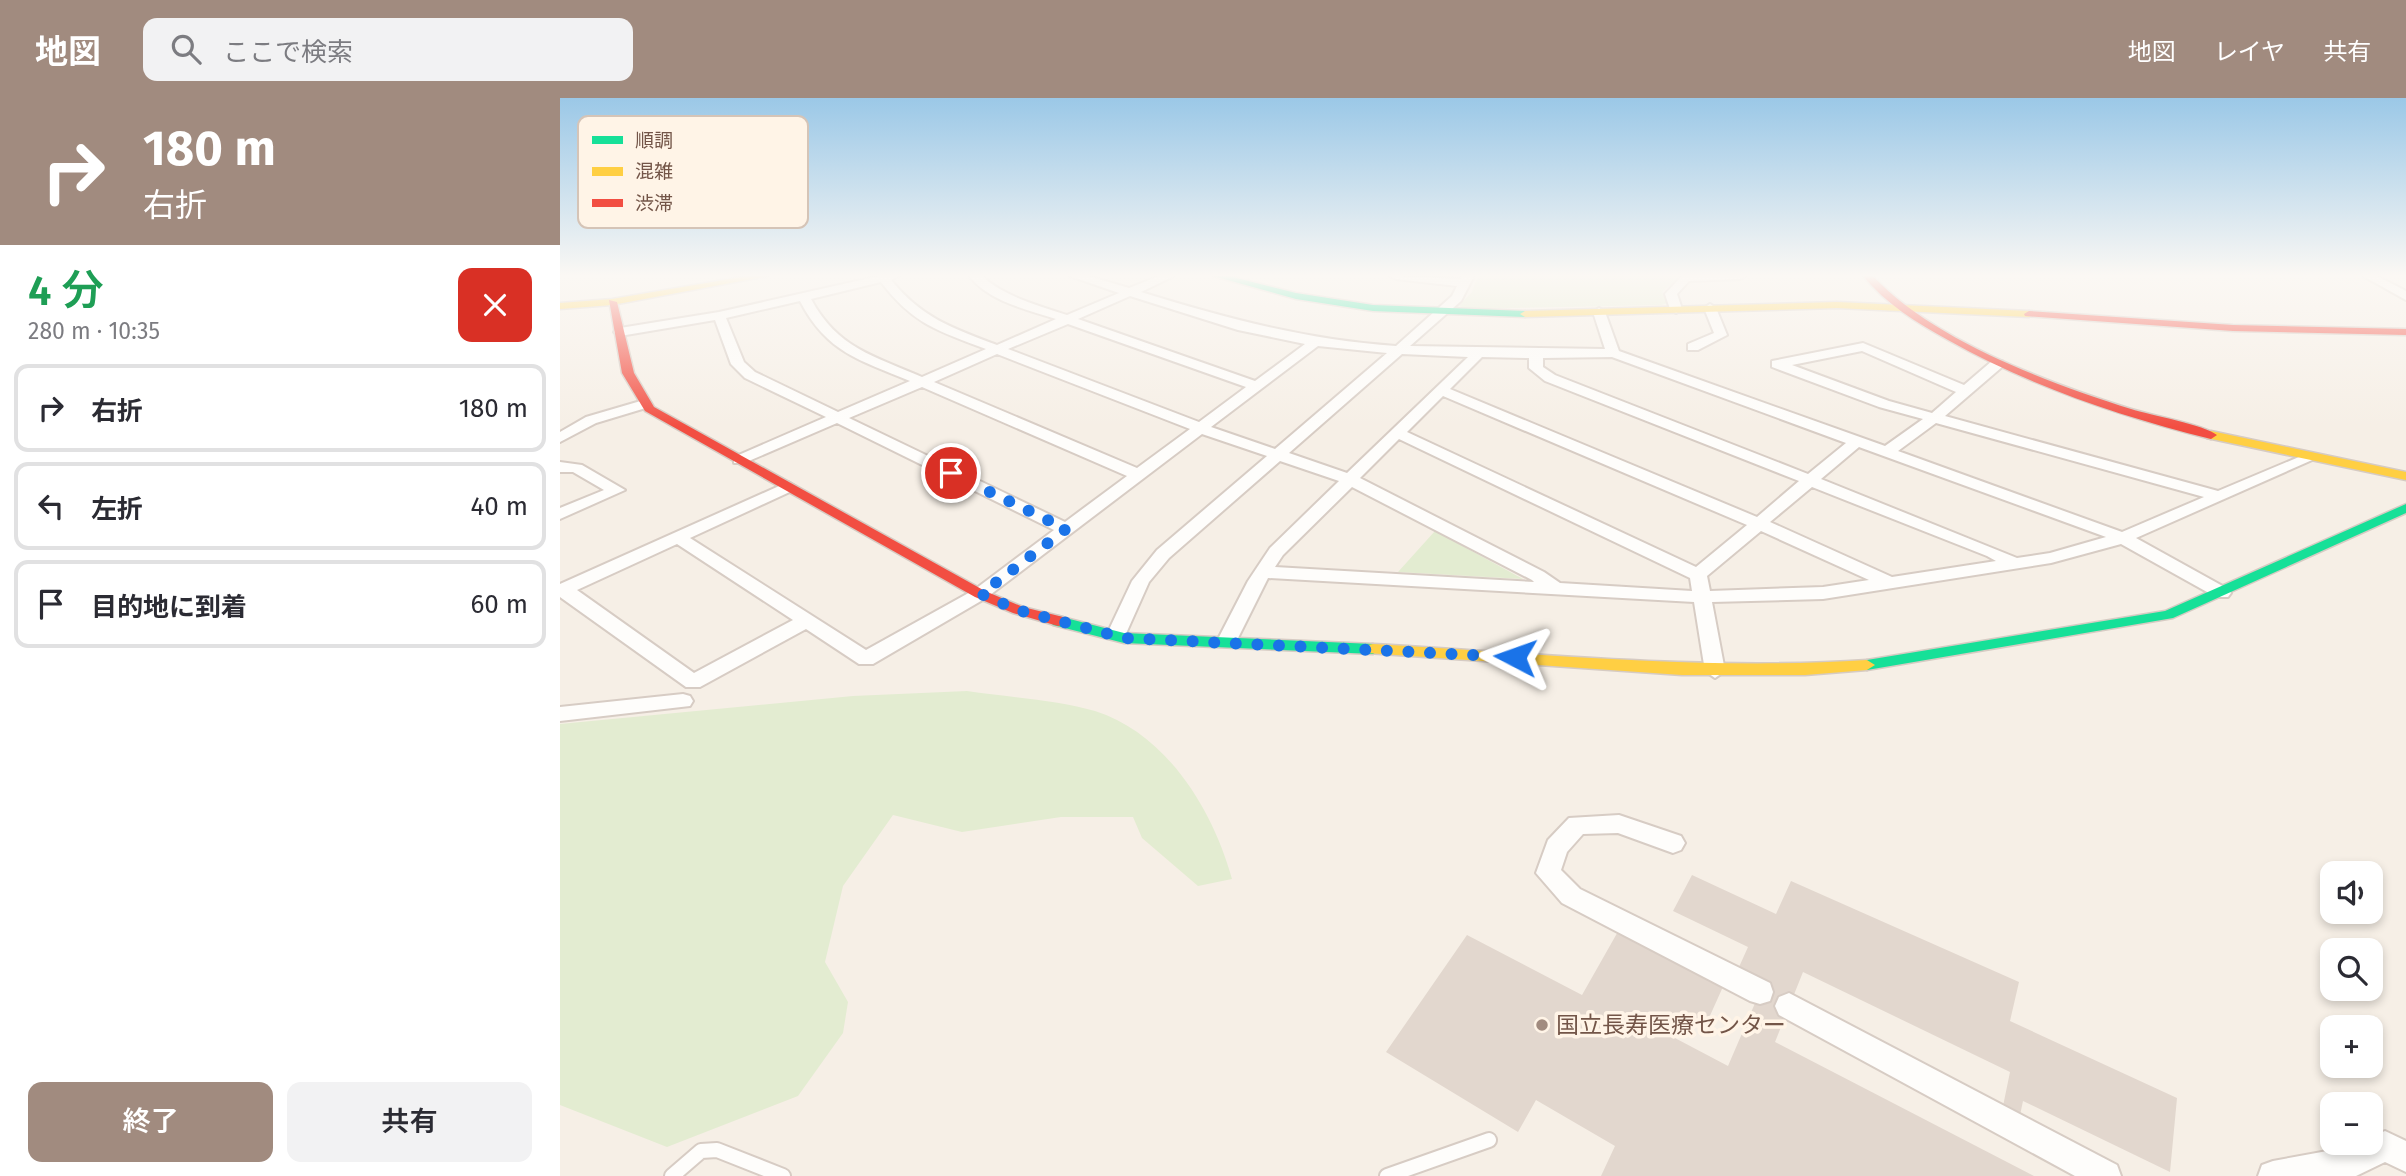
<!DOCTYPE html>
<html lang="ja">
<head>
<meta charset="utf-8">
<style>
	:root { --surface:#fff; --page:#f2f2f3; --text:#2b2b33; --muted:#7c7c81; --line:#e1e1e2; --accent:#a18b7f }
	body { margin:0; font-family:"Fira Sans","Noto Sans JP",sans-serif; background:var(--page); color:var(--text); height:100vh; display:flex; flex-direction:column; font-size:26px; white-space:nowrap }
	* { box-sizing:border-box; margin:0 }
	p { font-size:23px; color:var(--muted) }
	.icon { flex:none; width:38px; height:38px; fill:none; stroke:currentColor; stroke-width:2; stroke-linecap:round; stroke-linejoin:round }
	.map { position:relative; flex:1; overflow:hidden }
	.panel { display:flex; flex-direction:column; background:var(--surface); width:560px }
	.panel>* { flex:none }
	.banner { background:#a18b7f; color:#fff; overflow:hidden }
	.tools { position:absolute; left:1760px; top:763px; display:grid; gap:14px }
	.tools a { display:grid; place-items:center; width:63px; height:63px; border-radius:14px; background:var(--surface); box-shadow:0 4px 10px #0003; font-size:35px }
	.pin { position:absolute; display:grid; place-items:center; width:60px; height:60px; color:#fff; margin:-30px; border:4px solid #fff; border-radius:50%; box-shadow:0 2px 7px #0007 }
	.me { position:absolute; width:77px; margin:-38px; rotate:274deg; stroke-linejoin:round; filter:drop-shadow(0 0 5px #0008) }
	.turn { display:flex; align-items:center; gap:24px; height:147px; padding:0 28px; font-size:32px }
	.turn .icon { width:91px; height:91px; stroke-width:2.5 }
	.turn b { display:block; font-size:49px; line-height:60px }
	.round { display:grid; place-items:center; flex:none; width:74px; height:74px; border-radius:14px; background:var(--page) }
	.summary { display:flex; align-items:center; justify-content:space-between; height:119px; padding:0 28px }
	h1 { font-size:42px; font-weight:600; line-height:52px; color:#1e9e55 }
	.primary-button { display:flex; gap:14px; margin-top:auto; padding:14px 28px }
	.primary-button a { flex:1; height:80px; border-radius:14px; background:var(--accent); color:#fff; font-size:28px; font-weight:600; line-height:80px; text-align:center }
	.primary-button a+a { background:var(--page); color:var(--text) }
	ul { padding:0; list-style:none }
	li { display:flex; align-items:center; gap:21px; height:88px; margin:0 14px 10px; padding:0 14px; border:4px solid var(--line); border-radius:14px }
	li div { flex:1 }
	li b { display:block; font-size:26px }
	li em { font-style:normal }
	header { display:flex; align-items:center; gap:42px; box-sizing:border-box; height:98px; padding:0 35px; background:var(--accent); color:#fff }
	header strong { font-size:33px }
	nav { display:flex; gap:38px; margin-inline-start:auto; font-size:24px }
	.search { width:490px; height:63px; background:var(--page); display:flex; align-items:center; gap:18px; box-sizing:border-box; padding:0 24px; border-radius:14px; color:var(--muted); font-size:26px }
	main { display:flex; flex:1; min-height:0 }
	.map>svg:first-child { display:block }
	.green { fill:#e3ecd1 }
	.building { fill:#e2d7ce }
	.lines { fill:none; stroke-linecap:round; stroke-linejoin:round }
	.lane-casing { stroke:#d7ccc4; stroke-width:18 }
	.street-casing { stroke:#d7ccc4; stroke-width:4 }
	.fast-casing { stroke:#d6cbc3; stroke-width:3 }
	.slow-casing { stroke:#d6cbc3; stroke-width:3 }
	.jam-casing { stroke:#d6cbc3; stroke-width:3 }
	.lane { stroke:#fefdfb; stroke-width:14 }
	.street { fill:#fefdfb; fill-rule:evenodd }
	.fast { fill:#16e098; fill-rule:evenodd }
	.slow { fill:#ffcf43; fill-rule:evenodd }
	.jam { fill:#f24e42; fill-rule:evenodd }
	.route { stroke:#1a73e8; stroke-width:12; stroke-dasharray:0 21.6 }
	.poi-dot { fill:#a18b7f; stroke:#fff4e7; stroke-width:2.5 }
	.labels { text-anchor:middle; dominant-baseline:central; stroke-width:7; stroke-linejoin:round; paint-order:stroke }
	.near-poi-label { font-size:23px; fill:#735548; stroke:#fff4e7; text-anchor:start }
	.key { fill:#fff4e7; stroke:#d5c4b7; stroke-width:2 }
	.key-label { font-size:19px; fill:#735548 }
</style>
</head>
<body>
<header>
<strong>地図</strong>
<div class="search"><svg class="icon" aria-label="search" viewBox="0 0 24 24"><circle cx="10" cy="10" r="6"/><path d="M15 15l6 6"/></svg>ここで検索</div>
<nav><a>地図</a><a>レイヤ</a><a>共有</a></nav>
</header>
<main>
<section class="panel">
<div class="banner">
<div class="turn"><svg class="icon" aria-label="right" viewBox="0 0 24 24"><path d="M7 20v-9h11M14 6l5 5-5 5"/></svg><div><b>180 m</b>右折</div></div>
</div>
<div class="summary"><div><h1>4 分</h1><p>280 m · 10:35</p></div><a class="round" style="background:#d93025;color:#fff"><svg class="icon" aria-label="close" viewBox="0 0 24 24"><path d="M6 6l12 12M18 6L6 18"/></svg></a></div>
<ul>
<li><svg class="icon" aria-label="right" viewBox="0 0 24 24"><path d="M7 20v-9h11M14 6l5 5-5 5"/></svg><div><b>右折</b></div><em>180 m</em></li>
<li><svg class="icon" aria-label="left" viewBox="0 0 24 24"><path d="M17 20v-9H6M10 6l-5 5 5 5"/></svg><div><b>左折</b></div><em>40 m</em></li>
<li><svg class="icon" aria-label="arrive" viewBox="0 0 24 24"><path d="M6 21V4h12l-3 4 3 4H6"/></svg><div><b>目的地に到着</b></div><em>60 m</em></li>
</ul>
<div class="primary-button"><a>終了</a><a>共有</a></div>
</section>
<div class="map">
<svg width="1846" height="1078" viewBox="0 0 1846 1078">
	<rect width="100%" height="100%" fill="#f6efe6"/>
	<path class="green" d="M 918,178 L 1121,178 L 1102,194 L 1108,205 L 1101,207 L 904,211 L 899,207 L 912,194 Z
		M 875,433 L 963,481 L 838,474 Z
		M 407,593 C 446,599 498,602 535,613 C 607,636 653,712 672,781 L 638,788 L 582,740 L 573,719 L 501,719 L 402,734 L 333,717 L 283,788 L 265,864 L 288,904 L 283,935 L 238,998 L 107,1049 L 0,1007 L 0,626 L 293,598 Z"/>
	<path class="building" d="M 1132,777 L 1216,816 L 1231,783 L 1459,884 L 1450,923 L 1617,1000 L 1610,1074 L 1463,1003 L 1459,1022 L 1442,1013 L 1450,974 L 1243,874 L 1215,944 L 1474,1078 L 1041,1078 L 1055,1048 L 976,1002 L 958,1034 L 826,954 L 907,837 L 1022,897 L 1060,830 L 1166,882 L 1144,931 L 1122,919 L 1113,939 L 1168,968 L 1205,882 L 1179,869 L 1188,849 L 1113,813 Z"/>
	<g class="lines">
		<defs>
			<path id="lane" d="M 112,1078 L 141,1053 L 157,1052 L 223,1078
				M 827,1078 L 929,1042"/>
			<path id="street" d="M 319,178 L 339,178 L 331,182 C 362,220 392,230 437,247 L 496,221 C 466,211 430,204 409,178 L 422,178 C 445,199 477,207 507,217 L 559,195 L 510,178 L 528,178 L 569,190 L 599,178 L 614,178 L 581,194 C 665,220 747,242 836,248 L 892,198 L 897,188 L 836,181 L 830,178 L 901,181 L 902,178 L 914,178 L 901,203 L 850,248 L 1045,251 L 1033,214 L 1039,210 L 1045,214 L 1059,253 L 1325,348 L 1363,321 L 1319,309 L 1212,269 L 1212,263 L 1303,245 L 1404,287 L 1432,263 L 1442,263 L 1442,269 L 1385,318 L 1658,393 L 1746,356 L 1756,356 L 1759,359 L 1576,440 L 1668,491 L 1671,495 L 1668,499 L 1656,499 L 1561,446 L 1491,465 L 1263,501 L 1152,504 L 1165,573 L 1155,580 L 1145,573 L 1134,504 L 708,480 L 674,548 L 660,548 L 657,543 L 688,483 L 710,450 L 779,383 L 720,363 L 609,460 L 589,484 L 564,540 L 550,540 L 547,536 L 572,483 L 597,452 L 707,358 L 642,336 L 426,500 L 313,566 L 299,566 L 246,531 L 140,589 L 126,589 L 0,499 L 0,486 L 228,384 L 236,389 L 234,392 L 130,440 L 306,552 L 414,492 L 494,432 L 277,325 L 184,365 L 174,365 L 174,359 L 266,319 L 185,280 L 171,266 L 155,222 L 60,238 L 54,234 L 60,230 L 159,214 ZM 321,184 C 353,226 378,233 426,251 L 362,279 C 314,258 277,250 251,201 ZM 570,198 L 678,232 L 745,246 L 695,283 L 518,221 ZM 240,203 C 267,255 300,262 350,283 L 278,314 L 195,274 L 184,264 L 166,220 ZM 508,226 L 686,289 L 639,324 L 448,251 ZM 758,248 L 827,255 L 715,351 L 651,329 ZM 1302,253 L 1396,294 L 1372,315 L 1329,303 L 1232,267 ZM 437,256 L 630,331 L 577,370 L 374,284 ZM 842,256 L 908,259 L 787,375 L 729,355 ZM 922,259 L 969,260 L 969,270 L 985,283 L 1239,383 L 1197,419 L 890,291 ZM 1052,259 L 1286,345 L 1248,376 L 995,277 L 983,269 L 983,260 ZM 362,289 L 567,378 L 505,424 L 289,320 ZM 883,298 L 1187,427 L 1136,469 L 847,334 ZM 1376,325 L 1644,399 L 1562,434 L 1338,353 ZM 839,341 L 1130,480 L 1132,493 L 1000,485 L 984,474 L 800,380 ZM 1299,349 L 1546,439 L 1490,455 L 1457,460 L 1261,381 ZM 792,389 L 972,482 L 974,484 L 715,469 L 723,457 ZM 1252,389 L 1427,458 L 1436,463 L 1332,479 L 1210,424 ZM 1201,433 L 1309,482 L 1263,489 L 1150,493 L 1147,478 ZM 117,446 L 233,522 L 134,575 L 17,492 Z
				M 1122,178 L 1186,178 L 1180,181 L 1129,183 L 1117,196 L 1122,211 L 1116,215 L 1110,211 L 1105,196 Z
				M 1803,178 L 1817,178 L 1846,193 L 1846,202 Z
				M 1150,206 L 1156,210 L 1167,237 L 1138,252 L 1128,252 L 1128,246 L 1154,235 L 1144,210 Z
				M 84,302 L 91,306 L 89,309 L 36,325 L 0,344 L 0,334 L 26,319 Z
				M 0,364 L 22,367 L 65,392 L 0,421 L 0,410 L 44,392 L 13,374 L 0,374 Z
				M 123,596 L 130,598 L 133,603 L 130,608 L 0,623 L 0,609 Z
				M 1059,717 L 1121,738 L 1125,745 L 1121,752 L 1113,755 L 1058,735 L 1023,736 L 1007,754 L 1001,772 L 1020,791 L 1210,885 L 1213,894 L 1210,903 L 1200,906 L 1190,903 L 1002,805 L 976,775 L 988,742 L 1009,720 Z
				M 1229,895 L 1557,1067 L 1561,1078 L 1515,1078 L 1219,917 L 1215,908 L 1219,899 Z
				M 1825,1033 L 1846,1043 L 1846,1074 L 1825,1064 L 1796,1078 L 1698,1078 L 1702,1067 L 1713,1063 L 1811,1045 L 1811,1039 Z"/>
			<path id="fast" d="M 653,178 L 669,178 L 736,195 L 813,207 L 965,213 L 970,216 L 965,219 L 813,213 L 736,201 Z
				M 1846,406 L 1846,415 L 1613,520 L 1307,572 L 1299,567 L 1307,562 L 1605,513 Z
				M 498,518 L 564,535 L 813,546 L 821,551 L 813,556 L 564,545 L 493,527 L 490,523 L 493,519 Z"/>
			<path id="slow" d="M 187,178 L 208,178 L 52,207 L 0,211 L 0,205 L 52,201 Z
				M 1277,204 L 1469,213 L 1474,216 L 1469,219 L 1277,210 L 965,219 L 960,216 L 965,213 Z
				M 1651,333 L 1846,374 L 1846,382 L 1647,340 L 1645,337 Z
				M 813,546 C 978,555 1142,573 1307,562 L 1315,567 L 1307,572 L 1245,577 L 1122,577 L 807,555 L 805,551 L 807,547 Z"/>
			<path id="jam" d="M 1303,178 L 1313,178 C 1372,242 1489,285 1571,311 C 1590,317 1645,327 1657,337 L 1651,341 C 1559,318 1470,288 1388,242 C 1357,225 1326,206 1303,178 Z
				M 49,202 L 57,204 L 74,275 L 94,309 L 425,493 L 463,509 L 503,519 L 506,523 L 503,527 L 498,528 L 453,515 L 415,499 L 85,313 L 62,275 Z
				M 1469,213 L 1673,227 L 1846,231 L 1846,237 L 1673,233 L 1465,218 L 1464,216 Z"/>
		</defs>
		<use href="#lane" class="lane-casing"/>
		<use href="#street" class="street-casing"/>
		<use href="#fast" class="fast-casing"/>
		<use href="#slow" class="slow-casing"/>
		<use href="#jam" class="jam-casing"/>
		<use href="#lane" class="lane"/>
		<use href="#street" class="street"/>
		<use href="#fast" class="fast"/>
		<use href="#slow" class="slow"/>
		<use href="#jam" class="jam"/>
	</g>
	<linearGradient id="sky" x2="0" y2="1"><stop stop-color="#9bc8e7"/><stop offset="0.54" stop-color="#fbf8f4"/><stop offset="1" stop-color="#fbf8f4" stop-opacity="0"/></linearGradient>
	<rect width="1846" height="329" fill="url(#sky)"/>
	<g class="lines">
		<path class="route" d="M 391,375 L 506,431 L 421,496 L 458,512 L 564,540 L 955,559"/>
	</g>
	<circle class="poi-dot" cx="982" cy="927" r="7"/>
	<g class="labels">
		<g class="near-poi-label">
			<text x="996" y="927">国立長寿医療センター</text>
		</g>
	</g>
	<rect x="18" y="18" width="230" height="112" rx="10" class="key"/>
	<rect x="32" y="38" width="31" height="8" fill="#16e098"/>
	<rect x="32" y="69" width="31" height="9" fill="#ffcf43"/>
	<rect x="32" y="101" width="31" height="8" fill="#f24e42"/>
	<g class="key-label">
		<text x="75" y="49">順調</text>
		<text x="75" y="80">混雑</text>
		<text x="75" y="112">渋滞</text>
	</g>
</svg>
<div class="tools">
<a><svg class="icon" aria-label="sound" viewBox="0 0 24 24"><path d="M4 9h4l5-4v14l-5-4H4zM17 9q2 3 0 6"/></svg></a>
<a><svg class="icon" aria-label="search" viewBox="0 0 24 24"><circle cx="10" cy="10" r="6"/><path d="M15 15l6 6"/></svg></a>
<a>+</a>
<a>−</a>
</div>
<div class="pin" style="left:391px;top:375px;background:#d93025"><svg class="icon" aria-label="arrive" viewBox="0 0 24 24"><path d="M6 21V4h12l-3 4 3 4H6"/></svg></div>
<svg class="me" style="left:955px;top:559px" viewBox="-20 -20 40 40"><path d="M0-17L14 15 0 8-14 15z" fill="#1a73e8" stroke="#fff" stroke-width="4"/></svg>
</div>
</main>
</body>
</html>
